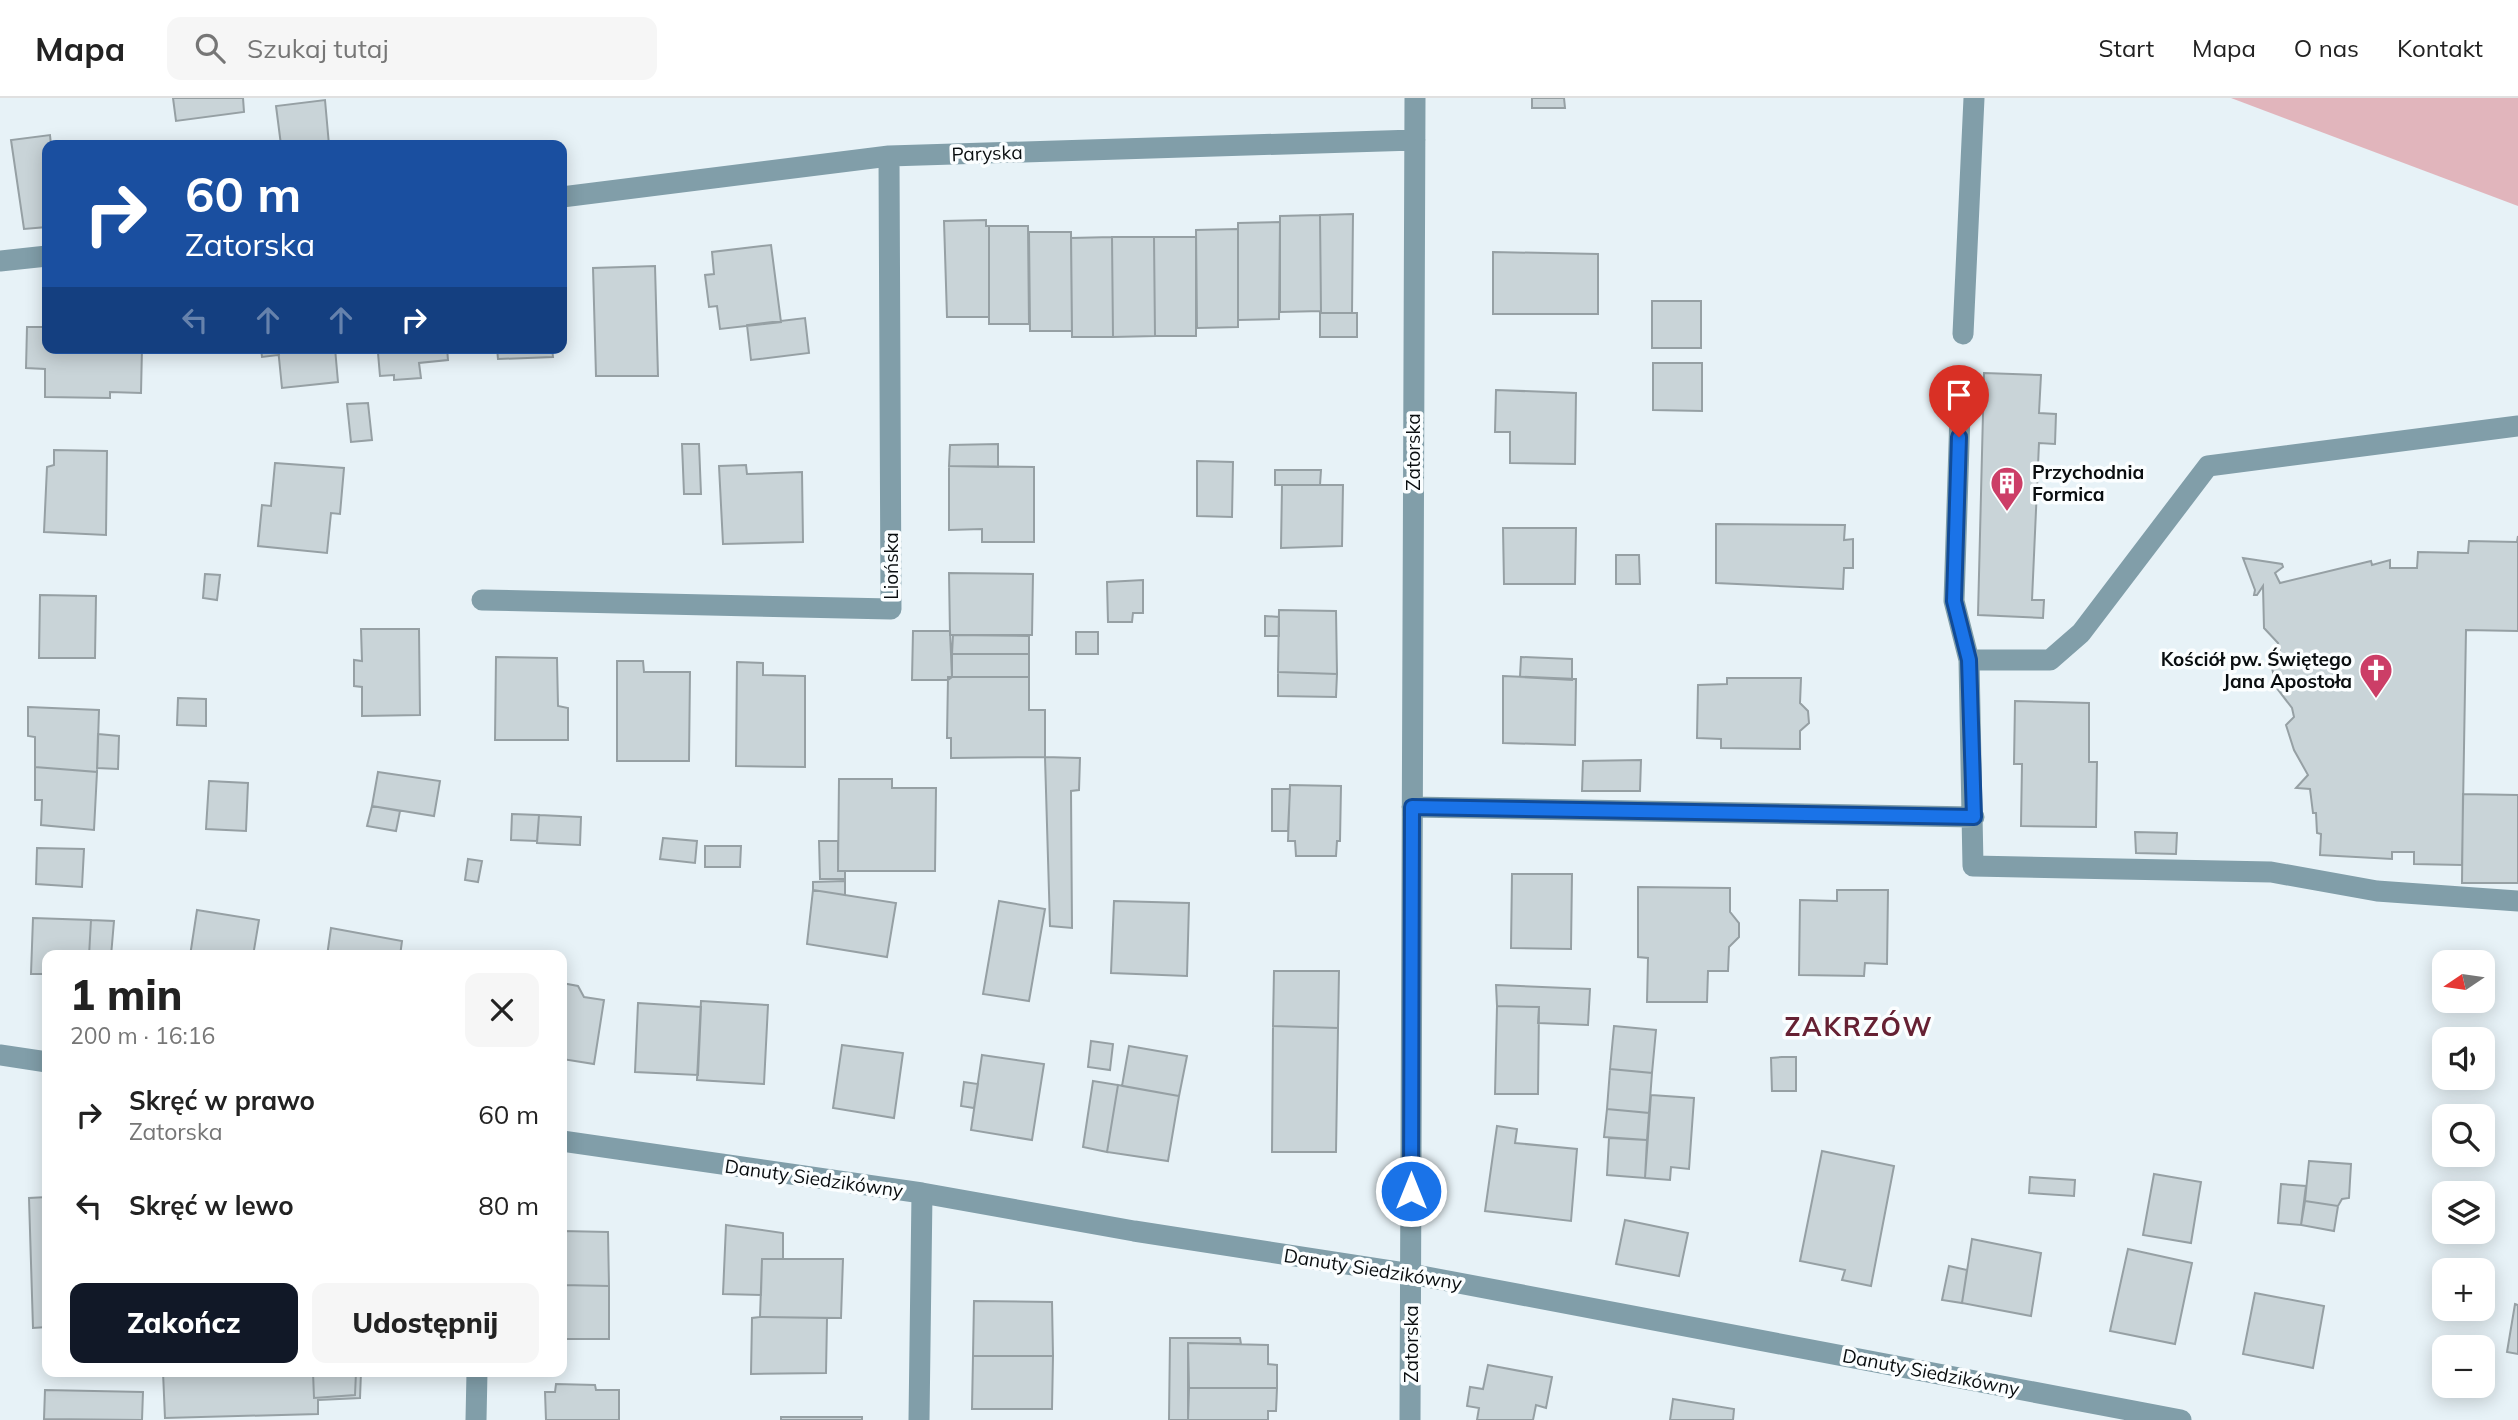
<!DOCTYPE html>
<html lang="pl">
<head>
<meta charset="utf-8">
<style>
	:root { --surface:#fff; --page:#f6f6f6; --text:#222; --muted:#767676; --line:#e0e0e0; --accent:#111827 }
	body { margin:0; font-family:Mulish,sans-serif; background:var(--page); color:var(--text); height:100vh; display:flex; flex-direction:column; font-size:26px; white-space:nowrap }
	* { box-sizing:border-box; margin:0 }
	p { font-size:23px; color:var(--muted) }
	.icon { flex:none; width:38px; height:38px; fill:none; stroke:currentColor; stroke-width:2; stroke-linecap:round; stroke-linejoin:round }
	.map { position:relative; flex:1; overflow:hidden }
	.side { position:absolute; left:42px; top:852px; width:525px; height:427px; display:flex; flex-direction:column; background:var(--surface); border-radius:14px; box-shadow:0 4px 18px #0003 }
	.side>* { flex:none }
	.guide { position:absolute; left:42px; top:42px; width:525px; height:214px; border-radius:14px; box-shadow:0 4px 18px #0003; background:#1a4fa0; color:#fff; overflow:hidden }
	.needle { width:46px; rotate:257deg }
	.fabs { position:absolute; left:2432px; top:852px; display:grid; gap:14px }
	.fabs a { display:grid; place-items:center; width:63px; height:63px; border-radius:14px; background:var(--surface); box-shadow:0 4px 18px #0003; font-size:35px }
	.pin { position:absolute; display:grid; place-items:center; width:60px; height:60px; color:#fff; margin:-72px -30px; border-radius:50% 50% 50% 0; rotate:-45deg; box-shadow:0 0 7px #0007 }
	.pin .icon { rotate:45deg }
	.me { position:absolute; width:77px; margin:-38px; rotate:0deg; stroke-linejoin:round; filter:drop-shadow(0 0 5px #0008) }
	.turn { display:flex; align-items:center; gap:24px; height:147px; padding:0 28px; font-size:32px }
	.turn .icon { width:91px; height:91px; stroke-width:2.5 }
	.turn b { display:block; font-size:49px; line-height:60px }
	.lanes { display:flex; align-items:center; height:66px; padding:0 28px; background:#0003; justify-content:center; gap:35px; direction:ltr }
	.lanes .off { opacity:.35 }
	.round { display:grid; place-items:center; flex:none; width:74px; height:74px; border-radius:14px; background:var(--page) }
	.head { display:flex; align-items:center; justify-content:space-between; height:119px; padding:0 28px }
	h1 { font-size:42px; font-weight:800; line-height:52px }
	.button { display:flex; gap:14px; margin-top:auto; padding:14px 28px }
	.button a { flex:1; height:80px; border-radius:14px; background:var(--accent); color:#fff; font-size:28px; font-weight:800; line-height:80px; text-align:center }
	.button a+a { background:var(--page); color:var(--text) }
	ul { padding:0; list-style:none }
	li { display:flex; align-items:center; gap:21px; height:91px; padding:0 28px }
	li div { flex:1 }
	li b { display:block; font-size:26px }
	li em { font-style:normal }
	header { display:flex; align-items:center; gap:42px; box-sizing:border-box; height:98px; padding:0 35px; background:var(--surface); border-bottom:2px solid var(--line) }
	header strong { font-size:33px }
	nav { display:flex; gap:38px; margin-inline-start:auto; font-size:24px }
	.search { width:490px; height:63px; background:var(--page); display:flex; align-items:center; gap:18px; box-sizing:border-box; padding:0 24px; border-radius:14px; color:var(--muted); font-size:26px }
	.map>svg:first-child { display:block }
	.green { fill:#e1b5bc }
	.building { fill:#c9d4d8; stroke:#96a0a4; stroke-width:2 }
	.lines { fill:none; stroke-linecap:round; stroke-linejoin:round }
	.minor { stroke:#819ea9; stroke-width:21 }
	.route-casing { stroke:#114b97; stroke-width:18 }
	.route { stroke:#1a73e8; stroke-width:12 }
	.labels { text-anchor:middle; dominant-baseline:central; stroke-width:7; stroke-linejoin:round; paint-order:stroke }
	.street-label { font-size:19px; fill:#0a0e10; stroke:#fbfeff }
	.poi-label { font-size:19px; font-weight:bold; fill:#0a0e10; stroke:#fbfeff; text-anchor:start }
	.district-label { font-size:26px; font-weight:bold; letter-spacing:2px; fill:#662133; stroke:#fbfeff }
</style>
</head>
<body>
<header>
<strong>Mapa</strong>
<div class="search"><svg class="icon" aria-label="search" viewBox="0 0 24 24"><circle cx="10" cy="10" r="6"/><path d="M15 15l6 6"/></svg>Szukaj tutaj</div>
<nav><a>Start</a><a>Mapa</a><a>O nas</a><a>Kontakt</a></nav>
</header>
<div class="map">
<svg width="2518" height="1322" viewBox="0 0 2518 1322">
	<rect width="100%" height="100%" fill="#e7f2f7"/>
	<path class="green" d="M 2231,0 L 2518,0 L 2518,108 Z"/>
	<path class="building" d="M 173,0 L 243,0 L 244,14 L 176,23 Z
		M 1532,0 L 1564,0 L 1565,10 L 1532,10 Z
		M 325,2 L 329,47 L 281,47 L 276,8 Z
		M 50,37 L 51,47 L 47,47 L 47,129 L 24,131 L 11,42 Z
		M 1353,116 L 1352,215 L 1321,215 L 1320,117 Z
		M 1320,117 L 1321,213 L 1280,214 L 1280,118 Z
		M 986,122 L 986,128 L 989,128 L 989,219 L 947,219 L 944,123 Z
		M 1280,124 L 1279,221 L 1238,222 L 1238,125 Z
		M 989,128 L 1028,128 L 1029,226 L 989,226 Z
		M 1238,131 L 1238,229 L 1197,230 L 1196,132 Z
		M 1029,134 L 1071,134 L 1072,233 L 1030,233 Z
		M 1112,139 L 1154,139 L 1155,238 L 1113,239 Z
		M 1112,139 L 1113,239 L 1072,239 L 1071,140 Z
		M 1154,139 L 1196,139 L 1196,238 L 1155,238 Z
		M 771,147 L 781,224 L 720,231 L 717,208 L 709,209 L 705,177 L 714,176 L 712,154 Z
		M 1493,154 L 1598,156 L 1598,216 L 1493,216 Z
		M 655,168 L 658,278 L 596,278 L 593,170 Z
		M 1652,203 L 1701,203 L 1701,250 L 1652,250 Z
		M 1320,215 L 1357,215 L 1357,239 L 1320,239 Z
		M 805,220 L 809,255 L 751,262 L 747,227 Z
		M 46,222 L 47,250 L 142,250 L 141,295 L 110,294 L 110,300 L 45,299 L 45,271 L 26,270 L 27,229 L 46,229 Z
		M 261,250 L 278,250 L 279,257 L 262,259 Z
		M 278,250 L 335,250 L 338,284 L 282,290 Z
		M 391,250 L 447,250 L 448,262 L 419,265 L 421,280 L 394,282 L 394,277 L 380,278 L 378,255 L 391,253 Z
		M 497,250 L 552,250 L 553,259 L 498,261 Z
		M 1653,265 L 1702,265 L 1702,313 L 1653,312 Z
		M 1984,275 L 2041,277 L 2039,315 L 2056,316 L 2055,346 L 2039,345 L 2032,502 L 2044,502 L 2043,520 L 1978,517 Z
		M 1496,292 L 1576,295 L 1575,366 L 1510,365 L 1510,334 L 1495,334 Z
		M 368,305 L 372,342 L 351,344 L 347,306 Z
		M 682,346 L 699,346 L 701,396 L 684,396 Z
		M 998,346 L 998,369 L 949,368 L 950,347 Z
		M 54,352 L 107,353 L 106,437 L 44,434 L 47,369 L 54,367 Z
		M 1197,363 L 1233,364 L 1232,419 L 1197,418 Z
		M 275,365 L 344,370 L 340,416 L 331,415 L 327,455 L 258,448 L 262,407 L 271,408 Z
		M 746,367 L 747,376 L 802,374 L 803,444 L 723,446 L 719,368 Z
		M 949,368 L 1034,369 L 1034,444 L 982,444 L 982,431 L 949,432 Z
		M 1275,372 L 1321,372 L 1320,387 L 1275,387 Z
		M 1282,387 L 1343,387 L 1342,448 L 1281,450 Z
		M 1716,426 L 1845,427 L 1844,442 L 1853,441 L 1853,470 L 1844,470 L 1843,491 L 1716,485 Z
		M 1503,430 L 1576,430 L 1575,486 L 1504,486 Z
		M 2518,438 L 2518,533 L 2466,532 L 2462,767 L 2414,766 L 2414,754 L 2392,754 L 2392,761 L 2320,757 L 2321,736 L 2317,735 L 2316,715 L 2313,715 L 2310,691 L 2296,690 L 2308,677 L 2294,652 L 2286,627 L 2294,619 L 2292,610 L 2276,589 L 2271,565 L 2282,564 L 2278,545 L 2264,530 L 2263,488 L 2257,497 L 2254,497 L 2255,492 L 2243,460 L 2282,466 L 2283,469 L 2275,475 L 2280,485 L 2371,463 L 2372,467 L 2390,462 L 2390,470 L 2417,470 L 2418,454 L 2468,455 L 2469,443 L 2517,444 Z
		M 1616,457 L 1639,457 L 1640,486 L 1616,486 Z
		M 949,475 L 1033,476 L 1032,537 L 950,537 Z
		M 205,476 L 220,477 L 217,502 L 203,500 Z
		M 1143,482 L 1143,515 L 1133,515 L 1132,524 L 1108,524 L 1107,484 Z
		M 40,497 L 96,498 L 95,560 L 39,560 Z
		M 1279,512 L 1336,513 L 1337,576 L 1278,574 Z
		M 1265,518 L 1279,519 L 1279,538 L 1265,538 Z
		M 361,531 L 419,531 L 420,617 L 362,618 L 362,589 L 354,588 L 354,562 L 362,563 Z
		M 913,533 L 950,533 L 952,579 L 948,582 L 912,582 Z
		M 1076,534 L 1098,534 L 1098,556 L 1076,556 Z
		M 953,537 L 1029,538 L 1029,556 L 952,556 Z
		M 952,556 L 1029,556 L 1029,579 L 952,579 Z
		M 496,559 L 557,560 L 558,608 L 568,610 L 568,642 L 495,642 Z
		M 1521,559 L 1572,561 L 1572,582 L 1520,579 Z
		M 617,563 L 643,563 L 644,574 L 690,574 L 689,663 L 617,663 Z
		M 737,564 L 763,565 L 763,577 L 805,578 L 805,669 L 736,668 Z
		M 1278,574 L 1337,576 L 1336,599 L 1278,598 Z
		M 1503,578 L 1576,581 L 1575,647 L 1503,645 Z
		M 948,579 L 1029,579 L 1029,612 L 1045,612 L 1045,659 L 951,660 L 951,640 L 947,640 Z
		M 1727,580 L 1801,580 L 1800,605 L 1808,613 L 1809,625 L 1800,633 L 1800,651 L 1721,650 L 1721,641 L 1697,640 L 1698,587 L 1727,586 Z
		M 178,600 L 206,601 L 206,628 L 177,627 Z
		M 2015,603 L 2089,605 L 2089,664 L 2097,664 L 2096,729 L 2021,728 L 2022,666 L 2014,666 Z
		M 28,609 L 99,612 L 97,674 L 35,669 L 35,639 L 28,638 Z
		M 98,636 L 119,638 L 118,671 L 97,670 Z
		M 1045,659 L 1080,660 L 1079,692 L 1071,693 L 1072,830 L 1050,828 Z
		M 1641,662 L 1640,693 L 1582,693 L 1583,663 Z
		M 35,669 L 97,674 L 94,732 L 41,727 L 42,702 L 35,702 Z
		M 378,674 L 440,683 L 434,718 L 372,708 Z
		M 839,681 L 892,681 L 892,690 L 936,690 L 935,773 L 838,773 Z
		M 209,683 L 248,685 L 246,733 L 206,731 Z
		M 1290,687 L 1341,688 L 1340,743 L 1337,743 L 1336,758 L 1296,758 L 1295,743 L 1288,743 Z
		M 1272,691 L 1290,691 L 1288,733 L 1272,733 Z
		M 2463,696 L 2518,697 L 2518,785 L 2462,785 Z
		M 372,708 L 400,713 L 396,733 L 367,728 Z
		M 512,716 L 539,717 L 537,743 L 511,742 Z
		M 539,717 L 581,719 L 580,747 L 537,745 Z
		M 2135,734 L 2177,735 L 2176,756 L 2136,755 Z
		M 663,740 L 697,743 L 695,765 L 660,761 Z
		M 819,743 L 838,743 L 838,773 L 845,773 L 845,781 L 820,781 Z
		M 705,748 L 741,748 L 740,769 L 705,769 Z
		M 37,750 L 84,751 L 82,789 L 36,786 Z
		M 468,761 L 482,763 L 478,784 L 465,782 Z
		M 1512,776 L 1572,776 L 1571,851 L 1511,850 Z
		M 845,783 L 845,797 L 813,792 L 813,784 Z
		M 1638,789 L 1730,790 L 1730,814 L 1739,825 L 1739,839 L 1729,849 L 1728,873 L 1708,873 L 1707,904 L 1647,904 L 1648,860 L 1638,859 Z
		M 813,792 L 896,805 L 887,859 L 807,846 Z
		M 1837,792 L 1888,792 L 1887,866 L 1865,865 L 1864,878 L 1799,877 L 1800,802 L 1837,803 Z
		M 999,803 L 1045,811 L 1029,903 L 983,896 Z
		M 1114,803 L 1189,805 L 1187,878 L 1111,875 Z
		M 197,812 L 259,822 L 253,858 L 190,858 Z
		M 33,820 L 91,822 L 89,858 L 47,858 L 47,876 L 31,876 Z
		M 91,822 L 114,823 L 111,858 L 89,858 Z
		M 331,830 L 402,843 L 400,858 L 327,858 Z
		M 1274,873 L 1339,873 L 1338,930 L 1273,928 Z
		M 562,885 L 578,888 L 584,899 L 604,902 L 594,966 L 562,961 Z
		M 1496,887 L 1590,891 L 1588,927 L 1538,925 L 1539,909 L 1497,908 Z
		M 701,903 L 768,907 L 764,986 L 697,982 Z
		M 638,905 L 701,909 L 698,977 L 635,974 Z
		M 1497,908 L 1539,909 L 1538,996 L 1495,996 Z
		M 1273,928 L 1338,930 L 1336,1054 L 1272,1054 Z
		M 1614,928 L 1656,932 L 1652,975 L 1610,971 Z
		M 1091,943 L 1113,946 L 1110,972 L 1088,969 Z
		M 842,947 L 903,955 L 894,1020 L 833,1010 Z
		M 1129,948 L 1187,958 L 1179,998 L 1122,988 Z
		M 982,957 L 1044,966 L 1032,1042 L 971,1032 Z
		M 1782,959 L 1796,959 L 1796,993 L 1772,993 L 1771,960 Z
		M 1610,971 L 1652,975 L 1649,1015 L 1607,1011 Z
		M 1093,983 L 1118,987 L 1107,1054 L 1083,1049 Z
		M 964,984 L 978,986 L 974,1010 L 961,1008 Z
		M 1118,987 L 1179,998 L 1168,1063 L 1107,1054 Z
		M 1651,997 L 1694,1000 L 1689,1071 L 1671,1069 L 1670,1082 L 1645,1080 Z
		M 1607,1011 L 1649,1015 L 1647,1042 L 1604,1039 Z
		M 1497,1028 L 1517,1031 L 1515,1045 L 1577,1051 L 1571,1123 L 1485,1113 Z
		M 1609,1040 L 1647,1042 L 1645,1080 L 1607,1077 Z
		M 1822,1053 L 1894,1068 L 1871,1188 L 1842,1182 L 1845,1172 L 1800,1163 Z
		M 2309,1063 L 2351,1066 L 2349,1100 L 2342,1101 L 2338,1108 L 2305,1103 Z
		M 2154,1076 L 2201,1084 L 2191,1145 L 2143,1137 Z
		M 2030,1079 L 2075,1082 L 2074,1098 L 2029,1095 Z
		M 2281,1086 L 2306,1088 L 2301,1127 L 2278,1125 Z
		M 47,1099 L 47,1229 L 33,1230 L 29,1100 Z
		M 2305,1103 L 2338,1108 L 2334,1133 L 2301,1127 Z
		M 1625,1122 L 1688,1135 L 1679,1178 L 1616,1166 Z
		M 726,1127 L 783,1135 L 783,1161 L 762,1161 L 761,1197 L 723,1196 Z
		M 562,1133 L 608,1134 L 609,1188 L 562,1187 Z
		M 1972,1141 L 2041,1155 L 2031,1218 L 1962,1205 Z
		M 2128,1151 L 2192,1165 L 2175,1246 L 2110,1233 Z
		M 762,1161 L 843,1161 L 841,1220 L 760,1219 Z
		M 1949,1168 L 1967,1172 L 1962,1205 L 1942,1202 Z
		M 562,1187 L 609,1188 L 609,1241 L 562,1241 Z
		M 2255,1195 L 2324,1208 L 2313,1270 L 2243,1256 Z
		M 974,1203 L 1052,1204 L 1053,1258 L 973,1258 Z
		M 2515,1206 L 2518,1207 L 2518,1256 L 2507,1254 Z
		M 760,1219 L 827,1220 L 826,1275 L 751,1276 L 752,1220 Z
		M 1170,1240 L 1240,1240 L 1241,1246 L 1188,1245 L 1188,1322 L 1169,1322 Z
		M 1188,1245 L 1268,1247 L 1268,1266 L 1277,1267 L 1277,1290 L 1189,1290 Z
		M 973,1258 L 1053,1258 L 1052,1311 L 972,1311 Z
		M 1488,1267 L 1552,1279 L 1546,1310 L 1536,1307 L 1533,1322 L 1477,1322 L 1479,1310 L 1467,1308 L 1470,1289 L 1483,1291 Z
		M 163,1274 L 361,1274 L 360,1300 L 318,1302 L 318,1316 L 165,1320 Z
		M 313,1274 L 356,1274 L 355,1297 L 314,1300 Z
		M 556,1286 L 595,1287 L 596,1292 L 619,1292 L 619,1322 L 546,1322 L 545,1294 L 555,1294 Z
		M 1189,1290 L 1277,1290 L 1276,1313 L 1268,1313 L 1268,1322 L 1188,1322 Z
		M 45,1292 L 143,1294 L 142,1322 L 44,1321 Z
		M 1673,1301 L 1734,1311 L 1733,1322 L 1670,1322 Z
		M 781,1319 L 862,1319 L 862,1322 L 781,1322 Z"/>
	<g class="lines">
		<path class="minor" d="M 562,99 L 889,58 L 1415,42
			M 0,163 L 47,158
			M 1963,236 L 1974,0
			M 1961,284 L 1954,503 L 1969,562 L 1973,768 L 2271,774 L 2377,793 L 2518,803
			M 482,502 L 891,511 L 889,58
			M 1969,562 L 2050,562 L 2081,535 L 2208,368 L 2518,328
			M 1412,709 L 1974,719
			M 0,957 L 47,964
			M 562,1043 L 922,1095 L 1134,1133 L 1411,1176 L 2181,1322
			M 476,1322 L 477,1274
			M 919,1322 L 922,1095
			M 1410,1322 L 1415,0"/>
	</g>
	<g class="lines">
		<defs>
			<path id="route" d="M 1411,1093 L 1412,709 L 1974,719 L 1969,562 L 1954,503 L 1959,339"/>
		</defs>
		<use href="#route" class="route-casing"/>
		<use href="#route" class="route"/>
	</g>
	<defs>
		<symbol id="building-pin" viewBox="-11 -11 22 30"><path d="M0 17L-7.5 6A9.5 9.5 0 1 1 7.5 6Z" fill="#cc3e67" stroke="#fbfeff"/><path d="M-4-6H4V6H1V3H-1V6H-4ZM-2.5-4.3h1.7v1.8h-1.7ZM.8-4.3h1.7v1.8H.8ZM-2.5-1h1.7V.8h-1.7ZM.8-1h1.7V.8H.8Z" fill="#fff"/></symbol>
		<symbol id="church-pin" viewBox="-11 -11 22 30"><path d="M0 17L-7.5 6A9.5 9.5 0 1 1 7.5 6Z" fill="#cc3e67" stroke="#fbfeff"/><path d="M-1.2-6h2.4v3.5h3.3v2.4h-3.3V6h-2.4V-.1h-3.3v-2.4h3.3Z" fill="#fff"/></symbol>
	</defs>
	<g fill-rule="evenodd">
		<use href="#building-pin" x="1988" y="366" width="38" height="52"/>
		<use href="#church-pin" x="2357" y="553" width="38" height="52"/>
	</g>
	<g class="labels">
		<g class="street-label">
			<text transform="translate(987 55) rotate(-2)">Paryska</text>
			<text transform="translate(1413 354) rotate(-90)">Zatorska</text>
			<text transform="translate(891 468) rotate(-90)">Liońska</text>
			<text transform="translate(814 1080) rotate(8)">Danuty Siedzikówny</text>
			<text transform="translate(1373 1171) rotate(9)">Danuty Siedzikówny</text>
			<text transform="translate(1411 1246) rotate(-90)">Zatorska</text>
			<text transform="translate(1931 1274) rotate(11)">Danuty Siedzikówny</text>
		</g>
		<g class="poi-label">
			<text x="2032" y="374">Przychodnia<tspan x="2032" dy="22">Formica</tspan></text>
			<text x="2352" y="561" text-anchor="end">Kościół pw. Świętego<tspan x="2352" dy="22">Jana Apostoła</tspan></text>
		</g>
		<g class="district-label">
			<text x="1859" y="928">ZAKRZÓW</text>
		</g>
	</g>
</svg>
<div class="fabs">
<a><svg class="needle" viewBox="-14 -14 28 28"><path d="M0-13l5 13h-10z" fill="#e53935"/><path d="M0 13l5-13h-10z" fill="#767676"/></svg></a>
<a><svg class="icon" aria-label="sound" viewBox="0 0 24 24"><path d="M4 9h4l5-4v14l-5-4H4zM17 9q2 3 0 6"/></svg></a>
<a><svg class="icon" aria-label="search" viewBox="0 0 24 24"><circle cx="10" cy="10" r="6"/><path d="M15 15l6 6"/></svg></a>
<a><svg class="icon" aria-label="layers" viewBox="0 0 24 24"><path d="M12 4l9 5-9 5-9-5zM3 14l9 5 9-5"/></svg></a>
<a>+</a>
<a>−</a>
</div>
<div class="pin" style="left:1959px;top:339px;background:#d93025"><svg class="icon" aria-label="arrive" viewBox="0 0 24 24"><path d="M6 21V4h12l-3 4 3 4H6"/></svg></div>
<svg class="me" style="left:1411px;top:1093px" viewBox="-20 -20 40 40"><circle r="17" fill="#1a73e8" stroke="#fff" stroke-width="3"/><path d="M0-11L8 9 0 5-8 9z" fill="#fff"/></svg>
<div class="guide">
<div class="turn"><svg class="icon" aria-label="right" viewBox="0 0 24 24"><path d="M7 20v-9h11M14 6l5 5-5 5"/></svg><div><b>60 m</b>Zatorska</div></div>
<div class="lanes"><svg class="icon off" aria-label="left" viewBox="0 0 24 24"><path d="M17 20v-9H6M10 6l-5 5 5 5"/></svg><svg class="icon off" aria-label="ahead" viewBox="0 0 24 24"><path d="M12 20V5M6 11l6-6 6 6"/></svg><svg class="icon off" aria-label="ahead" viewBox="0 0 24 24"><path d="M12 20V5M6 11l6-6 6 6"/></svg><svg class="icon" aria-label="right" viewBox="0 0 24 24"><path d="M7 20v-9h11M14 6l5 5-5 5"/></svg></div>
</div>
<section class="side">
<div class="head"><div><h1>1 min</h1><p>200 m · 16:16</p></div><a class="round"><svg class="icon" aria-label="close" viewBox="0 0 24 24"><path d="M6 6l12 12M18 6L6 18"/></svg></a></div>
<ul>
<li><svg class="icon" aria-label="right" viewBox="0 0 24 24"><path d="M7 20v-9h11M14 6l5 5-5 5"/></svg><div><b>Skręć w prawo</b><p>Zatorska</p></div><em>60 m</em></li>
<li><svg class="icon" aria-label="left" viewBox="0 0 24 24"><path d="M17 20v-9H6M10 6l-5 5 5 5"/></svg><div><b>Skręć w lewo</b></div><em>80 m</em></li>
</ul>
<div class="button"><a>Zakończ</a><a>Udostępnij</a></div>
</section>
</div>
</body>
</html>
